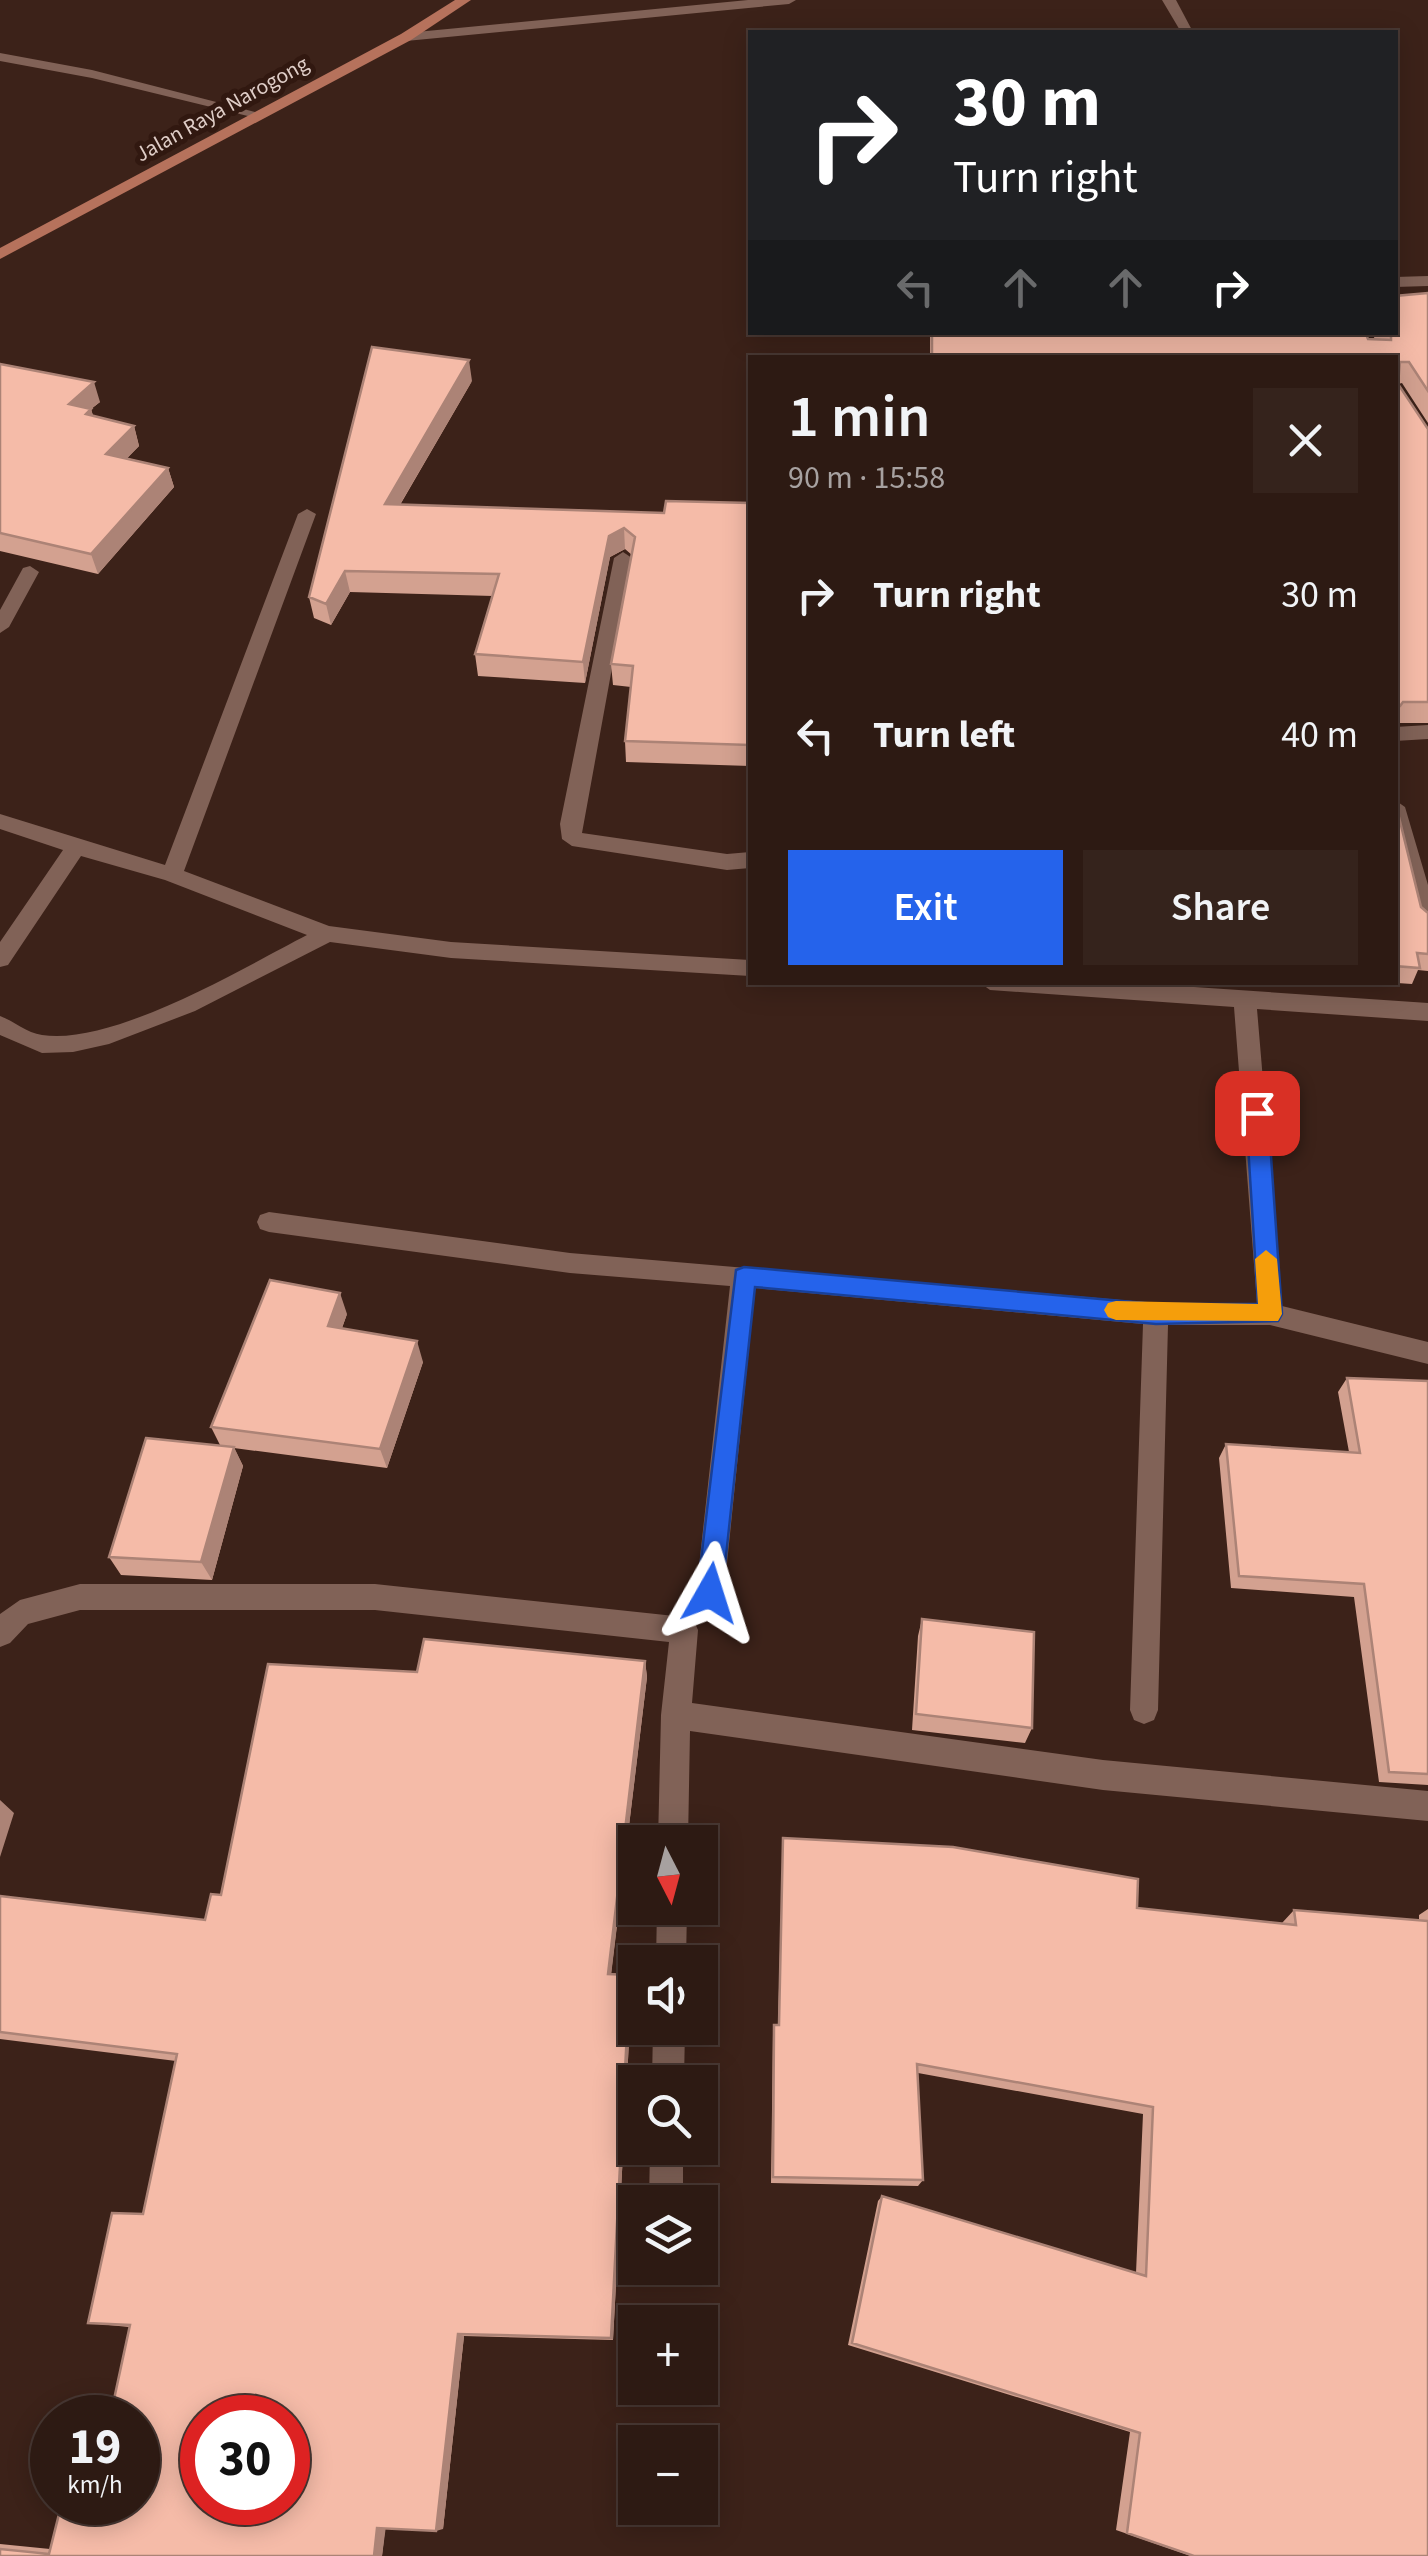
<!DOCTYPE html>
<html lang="en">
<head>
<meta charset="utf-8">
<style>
	:root { --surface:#2d1a13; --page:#35231c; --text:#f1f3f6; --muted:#a7a1a0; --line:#483833; --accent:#2563eb }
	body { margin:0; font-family:"Source Sans 3",sans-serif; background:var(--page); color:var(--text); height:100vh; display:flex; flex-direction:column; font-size:38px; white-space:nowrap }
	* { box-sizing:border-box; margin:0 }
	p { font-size:32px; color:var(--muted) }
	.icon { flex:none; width:55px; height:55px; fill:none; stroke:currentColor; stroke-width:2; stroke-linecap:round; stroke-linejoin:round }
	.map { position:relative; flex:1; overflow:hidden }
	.sheet { position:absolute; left:748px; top:355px; width:650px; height:630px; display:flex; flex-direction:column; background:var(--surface); border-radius:0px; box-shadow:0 5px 25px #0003,0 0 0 2px var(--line) }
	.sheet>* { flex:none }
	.top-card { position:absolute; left:748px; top:30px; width:650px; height:305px; border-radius:0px; box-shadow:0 5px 25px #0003,0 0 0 2px var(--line); background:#202124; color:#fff; overflow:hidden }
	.needle { width:65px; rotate:174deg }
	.tools { position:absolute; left:618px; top:1825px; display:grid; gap:20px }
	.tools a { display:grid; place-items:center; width:100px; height:100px; border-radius:0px; background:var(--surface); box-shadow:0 5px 25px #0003,0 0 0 2px var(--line); font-size:50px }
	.speed { position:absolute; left:30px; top:2395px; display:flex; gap:20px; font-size:50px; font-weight:700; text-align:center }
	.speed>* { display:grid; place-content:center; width:130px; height:130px; border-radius:50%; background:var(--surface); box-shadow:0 5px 25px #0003,0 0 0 2px var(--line); line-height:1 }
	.speed small { font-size:25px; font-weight:400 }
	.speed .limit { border:15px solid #d22; background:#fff; color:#111 }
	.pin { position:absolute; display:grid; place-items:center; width:85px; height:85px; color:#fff; margin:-42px; border-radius:20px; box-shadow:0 5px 15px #0006 }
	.me { position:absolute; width:110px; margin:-55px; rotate:6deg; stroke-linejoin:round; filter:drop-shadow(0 0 8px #0008) }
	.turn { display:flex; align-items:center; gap:35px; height:210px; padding:0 40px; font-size:45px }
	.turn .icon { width:130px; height:130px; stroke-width:2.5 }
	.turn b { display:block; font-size:70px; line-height:85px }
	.lanes { display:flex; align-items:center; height:95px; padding:0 40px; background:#0003; justify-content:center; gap:50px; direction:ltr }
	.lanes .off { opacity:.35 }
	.round { display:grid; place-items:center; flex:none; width:105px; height:105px; border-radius:0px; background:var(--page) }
	.overview { display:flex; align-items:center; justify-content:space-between; height:170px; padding:0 40px }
	h1 { font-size:60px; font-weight:600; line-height:75px }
	.action { display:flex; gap:20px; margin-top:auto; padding:20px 40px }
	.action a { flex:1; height:115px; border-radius:0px; background:var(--accent); color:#fff; font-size:40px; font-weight:600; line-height:115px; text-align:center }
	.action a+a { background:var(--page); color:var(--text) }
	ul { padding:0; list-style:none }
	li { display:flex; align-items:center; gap:30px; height:140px; padding:0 40px }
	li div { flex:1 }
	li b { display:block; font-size:38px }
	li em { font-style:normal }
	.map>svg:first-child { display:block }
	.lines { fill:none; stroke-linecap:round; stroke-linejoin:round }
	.minor { fill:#816257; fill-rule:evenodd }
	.major { fill:#b6725c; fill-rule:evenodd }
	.wall { fill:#d3a190 }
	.shaded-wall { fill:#ac8376 }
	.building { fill:#f5bba8; stroke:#ac8376; stroke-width:2.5; fill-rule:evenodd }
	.route { fill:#2563eb; stroke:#184099; stroke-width:2.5 }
	.slow { fill:#f59e0b }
	.labels { text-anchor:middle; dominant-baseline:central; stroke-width:10; stroke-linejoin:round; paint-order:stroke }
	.far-street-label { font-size:22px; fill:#dfcdc7; stroke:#311810 }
</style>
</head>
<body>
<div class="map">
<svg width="1428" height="2556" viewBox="0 0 1428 2556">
	<rect width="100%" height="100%" fill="#3c2219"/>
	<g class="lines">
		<path class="minor" d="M 748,0 L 796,0 L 789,4 L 406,41 L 399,37 L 406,33 Z
			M 1162,0 L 1176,0 L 1193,32 L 1181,32 Z
			M 0,53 L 92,70 L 263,114 L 256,118 L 92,78 L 0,61 Z
			M 1428,276 L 1428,286 L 1395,287 L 1395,277 Z
			M 307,509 L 316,514 L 184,871 L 329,926 L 451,942 L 750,960 L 750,976 L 451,958 L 330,942 L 195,1011 L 109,1044 L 73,1052 L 42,1053 L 0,1035 L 0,1016 C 14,1021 27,1033 42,1035 C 113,1046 243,968 307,935 L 165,880 L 81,856 L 8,965 L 0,967 L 0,942 L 63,850 L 0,829 L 0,814 L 165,865 L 298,514 Z
			M 623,552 L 632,558 L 582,833 L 727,854 L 750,852 L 750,868 L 727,870 L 572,846 L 562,839 L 560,824 L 614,558 Z
			M 30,566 L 39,572 L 9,627 L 0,633 L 0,610 L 23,568 Z
			M 1428,725 L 1428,739 L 1395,741 L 1395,727 Z
			M 1395,800 L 1405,807 L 1428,885 L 1428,931 L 1417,923 L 1395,844 Z
			M 979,982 L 1120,982 L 1428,1003 L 1428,1021 L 1257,1009 L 1282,1306 L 1428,1342 L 1428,1364 L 1270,1325 L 1168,1325 L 1158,1710 L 1154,1720 L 1144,1724 L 1134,1720 L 1130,1710 L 1143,1324 L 755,1288 L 724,1593 L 720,1602 L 710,1606 L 700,1602 L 696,1593 L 730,1286 L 570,1273 L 269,1232 L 260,1229 L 257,1222 L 260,1215 L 269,1212 L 570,1253 L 1156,1303 L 1257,1303 L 1234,1007 L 990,990 Z
			M 80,1584 L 375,1584 L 684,1617 L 694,1621 L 698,1630 L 692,1703 L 1103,1760 L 1428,1791 L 1428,1821 L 1103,1790 L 690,1731 L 688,1842 L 658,1842 L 661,1715 L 669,1642 L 375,1610 L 80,1610 L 28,1624 L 10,1643 L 0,1647 L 0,1614 L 20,1600 Z
			M 657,1908 L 687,1908 L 686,1962 L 656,1962 Z
			M 653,2028 L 685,2028 L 684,2082 L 652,2082 Z
			M 650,2148 L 683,2148 L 683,2202 L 649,2202 Z"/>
		<path class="major" d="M 455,0 L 471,0 L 411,40 L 0,259 L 0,248 L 401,34 Z"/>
	</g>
	<path class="wall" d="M 1428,293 L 1428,423 L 1402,383 L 1398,384 L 1428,429 L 1428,723 L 1395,723 L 1395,358 L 930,358 L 930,332 L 1365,332 L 1368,339 L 1375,339 L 1371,332 L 1395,332 Z
		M 0,364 L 100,402 L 91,409 L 93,416 L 134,426 L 139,446 L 127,458 L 168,468 L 174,487 L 98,574 L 0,551 Z
		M 472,381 L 400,505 L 664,513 L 750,503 L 750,766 L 626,762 L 625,741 L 631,687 L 613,685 L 611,664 L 632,555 L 625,549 L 610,557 L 585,683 L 478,676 L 475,654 L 493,596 L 350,592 L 331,625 L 314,618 L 309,597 Z
		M 1395,801 L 1421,907 L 1428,913 L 1428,971 L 1418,970 L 1412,984 L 1382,982 L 1395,982 Z
		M 347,1314 L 342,1328 L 423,1362 L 387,1468 L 234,1448 L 243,1466 L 212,1580 L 121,1575 L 109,1557 L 220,1445 L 211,1427 Z
		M 1347,1378 L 1428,1381 L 1428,1785 L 1379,1782 L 1354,1597 L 1231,1588 L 1219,1458 L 1226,1444 L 1349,1452 L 1338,1392 Z
		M 922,1619 L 1032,1728 L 1025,1743 L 912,1730 L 918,1636 Z
		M 645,1661 L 647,1677 L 611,1974 L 632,1985 L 613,2340 L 464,2336 L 443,2529 L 385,2529 L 382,2556 L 0,2556 L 0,2544 L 50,2549 L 138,2502 L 129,2327 L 88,2323 L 143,2214 L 176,2061 L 0,2039 L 0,1896 L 205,1920 L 221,1895 L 417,1672 Z
		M 783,1838 L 1137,1908 L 1282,1923 L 1294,1910 L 1419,1921 L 1419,1915 L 1428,1909 L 1428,2556 L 1191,2556 L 1116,2530 L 1130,2432 L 848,2345 L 878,2201 L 882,2196 L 1136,2273 L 1143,2114 L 918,2073 L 923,2180 L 918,2186 L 771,2183 L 773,2034 L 774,2025 L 778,2025 Z"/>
	<path class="shaded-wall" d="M 469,360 L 472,381 L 388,525 L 385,504 Z
		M 94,382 L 100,402 L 91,409 L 97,428 L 69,404 Z
		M 134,426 L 139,446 L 112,474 L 106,454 Z
		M 168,468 L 174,487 L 98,574 L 91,554 Z
		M 624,528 L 625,549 L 610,557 L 585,683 L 583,662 L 609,536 Z
		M 345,571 L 350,592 L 331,625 L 326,604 Z
		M 340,1293 L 347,1314 L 335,1347 L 328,1326 Z
		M 417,1341 L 423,1362 L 387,1468 L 380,1449 Z
		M 234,1447 L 243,1466 L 212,1580 L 201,1562 Z
		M 645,1661 L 647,1677 L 610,1984 L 608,1974 Z
		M 0,1800 L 14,1813 L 0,1857 Z
		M 630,1975 L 632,1985 L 613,2340 L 611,2338 Z
		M 458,2334 L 464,2336 L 443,2529 L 436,2531 Z
		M 386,2526 L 382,2556 L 374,2556 L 377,2528 Z"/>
	<path class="building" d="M 1428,293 L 1428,391 L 1409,362 L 1400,362 L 1398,384 L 1428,429 L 1428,702 L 1403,702 L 1400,706 L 1395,707 L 1395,358 L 932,358 L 932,332 L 1365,332 L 1368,339 L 1391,340 L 1391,332 L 1395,332 L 1395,296 Z
		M 372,347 L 469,360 L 385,504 L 664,513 L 666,501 L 750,503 L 750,745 L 625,741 L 633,666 L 611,664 L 635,537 L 624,528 L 609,536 L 583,662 L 475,654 L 499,574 L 345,571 L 326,604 L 309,597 Z
		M 0,364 L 94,382 L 69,404 L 91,409 L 86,414 L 134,426 L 106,454 L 168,468 L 91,554 L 0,533 Z
		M 1395,801 L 1421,907 L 1428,913 L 1428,954 L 1417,953 L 1420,968 L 1395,966 Z
		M 270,1280 L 340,1293 L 328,1326 L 417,1341 L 380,1449 L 211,1427 Z
		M 1347,1378 L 1428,1381 L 1428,1774 L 1389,1772 L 1364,1584 L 1239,1576 L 1226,1444 L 1360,1453 Z
		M 146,1438 L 234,1447 L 201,1562 L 109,1557 Z
		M 922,1619 L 1034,1632 L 1032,1728 L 916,1714 Z
		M 424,1639 L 645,1661 L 608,1974 L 630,1975 L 611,2338 L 458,2334 L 436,2531 L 377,2528 L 374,2556 L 0,2556 L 0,2549 L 49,2554 L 62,2502 L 138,2502 L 138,2418 L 110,2418 L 130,2325 L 88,2323 L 112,2213 L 143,2214 L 177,2054 L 0,2032 L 0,1896 L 205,1920 L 211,1894 L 221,1895 L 268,1664 L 417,1672 ZM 202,2418 L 288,2418 L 288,2502 L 202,2502 Z
		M 783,1838 L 953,1847 L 1138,1879 L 1137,1908 L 1296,1925 L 1294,1910 L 1428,1921 L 1428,2556 L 1194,2556 L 1127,2533 L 1140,2433 L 852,2343 L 882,2196 L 1146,2276 L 1153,2107 L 917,2064 L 923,2180 L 773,2177 L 774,2025 L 779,2025 Z"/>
	<path class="route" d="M 1257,1105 L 1268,1113 L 1282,1314 L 1278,1321 L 1156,1324 L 755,1287 L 722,1593 L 719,1601 L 710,1605 L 701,1601 L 697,1593 L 736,1270 L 744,1267 L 1156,1304 L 1258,1304 L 1246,1113 Z"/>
	<path class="slow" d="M 1266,1250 L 1277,1259 L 1282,1314 L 1278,1321 L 1116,1320 L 1108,1317 L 1104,1310 L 1108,1303 L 1116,1301 L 1258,1304 L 1255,1259 Z"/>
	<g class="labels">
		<g class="far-street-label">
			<text transform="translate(222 109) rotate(-29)">Jalan Raya Narogong</text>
		</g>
	</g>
</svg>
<div class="tools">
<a><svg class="needle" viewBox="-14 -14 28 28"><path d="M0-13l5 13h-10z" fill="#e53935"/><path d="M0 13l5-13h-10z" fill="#a7a1a0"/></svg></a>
<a><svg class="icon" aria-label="sound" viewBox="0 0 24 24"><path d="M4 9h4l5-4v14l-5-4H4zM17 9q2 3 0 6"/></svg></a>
<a><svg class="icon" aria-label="search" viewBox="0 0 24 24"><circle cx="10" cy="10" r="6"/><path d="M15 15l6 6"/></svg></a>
<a><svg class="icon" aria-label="layers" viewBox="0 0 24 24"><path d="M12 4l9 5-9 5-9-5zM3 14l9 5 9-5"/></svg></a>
<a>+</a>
<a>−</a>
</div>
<div class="speed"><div>19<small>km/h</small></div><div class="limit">30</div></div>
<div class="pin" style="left:1257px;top:1113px;background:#d93025"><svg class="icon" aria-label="arrive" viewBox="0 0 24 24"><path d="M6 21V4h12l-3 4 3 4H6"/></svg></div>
<svg class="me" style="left:710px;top:1593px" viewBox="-20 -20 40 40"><path d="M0-17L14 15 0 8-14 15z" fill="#2563eb" stroke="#fff" stroke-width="4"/></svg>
<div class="top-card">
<div class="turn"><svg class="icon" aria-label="right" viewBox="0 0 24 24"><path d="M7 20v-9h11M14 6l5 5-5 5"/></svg><div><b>30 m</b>Turn right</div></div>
<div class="lanes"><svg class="icon off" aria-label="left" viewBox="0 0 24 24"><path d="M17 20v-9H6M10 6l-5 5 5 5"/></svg><svg class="icon off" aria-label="ahead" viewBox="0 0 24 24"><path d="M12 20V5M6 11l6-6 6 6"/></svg><svg class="icon off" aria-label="ahead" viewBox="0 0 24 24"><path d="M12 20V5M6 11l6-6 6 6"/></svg><svg class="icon" aria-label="right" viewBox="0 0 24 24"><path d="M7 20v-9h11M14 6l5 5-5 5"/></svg></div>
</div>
<section class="sheet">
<div class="overview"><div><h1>1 min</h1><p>90 m · 15:58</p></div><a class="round"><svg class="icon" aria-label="close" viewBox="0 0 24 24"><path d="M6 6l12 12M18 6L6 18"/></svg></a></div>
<ul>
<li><svg class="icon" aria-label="right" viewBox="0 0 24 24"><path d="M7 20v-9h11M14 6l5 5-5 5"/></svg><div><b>Turn right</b></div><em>30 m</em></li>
<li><svg class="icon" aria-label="left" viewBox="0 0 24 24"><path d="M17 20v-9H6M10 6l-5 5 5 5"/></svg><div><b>Turn left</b></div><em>40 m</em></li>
</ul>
<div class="action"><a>Exit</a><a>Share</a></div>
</section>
</div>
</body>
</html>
